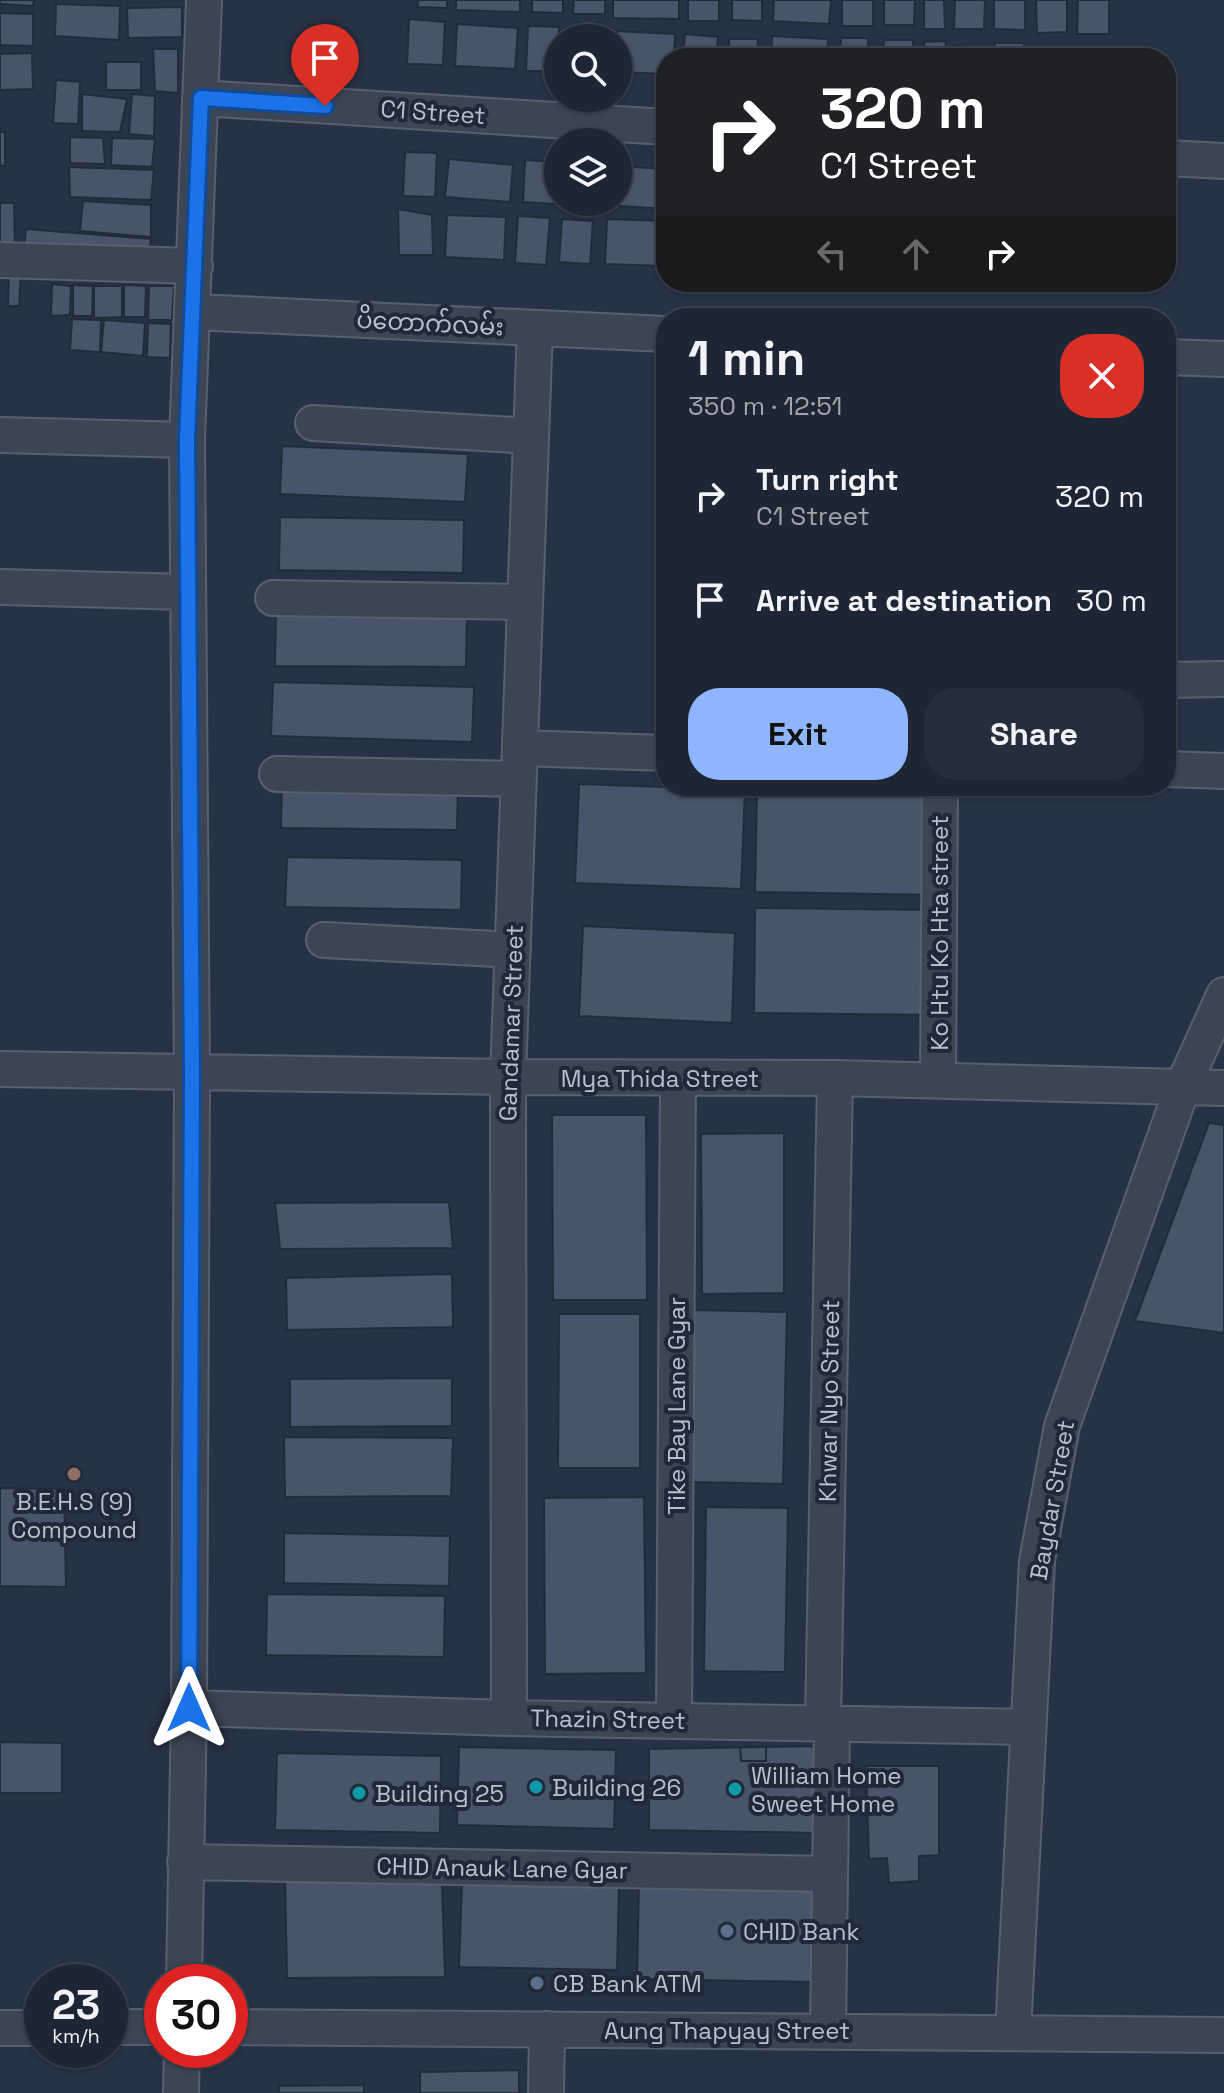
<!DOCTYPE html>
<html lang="en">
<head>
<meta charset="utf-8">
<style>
	:root { --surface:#1c2634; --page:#252e3c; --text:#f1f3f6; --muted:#a0a5ac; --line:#3a434f; --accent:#8fb6fc }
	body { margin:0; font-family:"Space Grotesk","Noto Sans Myanmar",sans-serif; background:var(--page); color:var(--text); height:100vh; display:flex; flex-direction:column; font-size:30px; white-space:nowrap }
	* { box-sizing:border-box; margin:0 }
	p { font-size:26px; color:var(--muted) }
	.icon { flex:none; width:44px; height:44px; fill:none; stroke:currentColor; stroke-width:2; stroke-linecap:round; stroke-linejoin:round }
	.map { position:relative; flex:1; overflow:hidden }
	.side { position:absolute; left:656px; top:308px; width:520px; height:488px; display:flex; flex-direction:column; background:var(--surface); border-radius:32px; box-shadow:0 2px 6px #0004,0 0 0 2px var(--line) }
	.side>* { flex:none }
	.hud { position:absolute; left:656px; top:48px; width:520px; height:244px; border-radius:32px; box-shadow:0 2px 6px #0004,0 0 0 2px var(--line); background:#202124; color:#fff; overflow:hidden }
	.buttons { position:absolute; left:544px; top:24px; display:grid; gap:16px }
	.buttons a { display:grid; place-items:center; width:88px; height:88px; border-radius:50%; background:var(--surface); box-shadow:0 2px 6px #0004,0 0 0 2px var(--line); font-size:40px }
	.speed { position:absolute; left:24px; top:1964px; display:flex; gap:16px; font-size:40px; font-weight:700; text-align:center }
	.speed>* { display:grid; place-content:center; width:104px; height:104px; border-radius:50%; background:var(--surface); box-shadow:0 2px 6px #0004,0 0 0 2px var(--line); line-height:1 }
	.speed small { font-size:20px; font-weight:400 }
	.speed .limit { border:12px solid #d22; background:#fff; color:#111 }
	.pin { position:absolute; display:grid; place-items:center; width:68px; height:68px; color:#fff; margin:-82px -34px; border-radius:50% 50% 50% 0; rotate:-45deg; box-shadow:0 0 8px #0007 }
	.pin .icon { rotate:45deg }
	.me { position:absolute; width:88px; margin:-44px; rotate:0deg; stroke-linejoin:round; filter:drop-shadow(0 0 6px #0008) }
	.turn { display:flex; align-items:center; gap:28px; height:168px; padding:0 32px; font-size:36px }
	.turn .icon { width:104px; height:104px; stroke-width:2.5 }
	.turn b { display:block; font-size:56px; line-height:68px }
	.lanes { display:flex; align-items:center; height:76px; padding:0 32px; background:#0003; justify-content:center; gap:40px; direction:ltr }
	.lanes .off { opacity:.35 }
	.round { display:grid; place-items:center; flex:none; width:84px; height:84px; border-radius:32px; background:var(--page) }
	.headline { display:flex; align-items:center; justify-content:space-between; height:136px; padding:0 32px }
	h1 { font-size:48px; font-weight:700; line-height:60px }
	.cta { display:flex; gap:16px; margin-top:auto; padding:16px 32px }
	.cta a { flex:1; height:92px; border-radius:32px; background:var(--accent); color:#111; font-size:32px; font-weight:700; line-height:92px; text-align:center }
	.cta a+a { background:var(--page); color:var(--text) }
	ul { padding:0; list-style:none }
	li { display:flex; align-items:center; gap:24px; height:104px; padding:0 32px }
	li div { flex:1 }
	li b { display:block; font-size:30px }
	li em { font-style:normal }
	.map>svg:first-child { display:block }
	.building { fill:#485469; stroke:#212c3b; stroke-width:2 }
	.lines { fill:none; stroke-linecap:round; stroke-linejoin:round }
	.minor-casing { stroke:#56606e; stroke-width:38 }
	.minor { stroke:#3b4554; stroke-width:34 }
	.route-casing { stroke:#114b97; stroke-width:20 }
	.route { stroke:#1a73e8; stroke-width:14 }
	.education-dot { fill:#8d6e63; stroke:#1f2939; stroke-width:3 }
	.culture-dot { fill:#0f9aa8; stroke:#1f2939; stroke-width:3 }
	.service-dot { fill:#5c6f8a; stroke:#1f2939; stroke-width:3 }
	.labels { text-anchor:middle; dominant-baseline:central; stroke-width:8; stroke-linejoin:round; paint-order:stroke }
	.street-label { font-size:24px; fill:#b8c0cd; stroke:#1f2939 }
	.poi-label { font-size:24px; fill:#b8c0cd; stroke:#1f2939; text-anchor:start }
</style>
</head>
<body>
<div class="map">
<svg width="1224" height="2093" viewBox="0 0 1224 2093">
	<rect width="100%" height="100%" fill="#263245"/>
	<path class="building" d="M 0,0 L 34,0 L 33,6 L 0,4 Z
		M 418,0 L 447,0 L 447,8 L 418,7 Z
		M 456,0 L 520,0 L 520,12 L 456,10 Z
		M 532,0 L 563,0 L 563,13 L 532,12 Z
		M 574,0 L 605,0 L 605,14 L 573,14 Z
		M 613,0 L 679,0 L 679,19 L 613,18 Z
		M 688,0 L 719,0 L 719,21 L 688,21 Z
		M 732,0 L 762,0 L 762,21 L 732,20 Z
		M 774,0 L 831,0 L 829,24 L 773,21 Z
		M 842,0 L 873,0 L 873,26 L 842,26 Z
		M 884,0 L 915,0 L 914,25 L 884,25 Z
		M 924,0 L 944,0 L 945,29 L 924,29 Z
		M 955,0 L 985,0 L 984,29 L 954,29 Z
		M 994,0 L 1025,0 L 1025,30 L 994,29 Z
		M 1036,0 L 1067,0 L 1067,32 L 1037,33 Z
		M 1078,0 L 1109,0 L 1109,34 L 1077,34 Z
		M 56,4 L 120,6 L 119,40 L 55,36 Z
		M 182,7 L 182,37 L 128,38 L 127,8 Z
		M 0,13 L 33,14 L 33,46 L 0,45 Z
		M 409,19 L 445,22 L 443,65 L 407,64 Z
		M 457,24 L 518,28 L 515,69 L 455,66 Z
		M 528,26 L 559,27 L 558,71 L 526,71 Z
		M 571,30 L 602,31 L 602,38 L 570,38 Z
		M 617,31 L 675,34 L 674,58 L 666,58 L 666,74 L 618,72 Z
		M 685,34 L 718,37 L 716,58 L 683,58 Z
		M 772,36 L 828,39 L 827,58 L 771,58 Z
		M 841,38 L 868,38 L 868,58 L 840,58 Z
		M 729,39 L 758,39 L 757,58 L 729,58 Z
		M 884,40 L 913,40 L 913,58 L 883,58 Z
		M 946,41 L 945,58 L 924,58 L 924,42 Z
		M 995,43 L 1024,43 L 1023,58 L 994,58 Z
		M 954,46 L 982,47 L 981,58 L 953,58 Z
		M 1077,48 L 1110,49 L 1109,58 L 1076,58 Z
		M 153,49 L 178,49 L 178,93 L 155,91 Z
		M 1038,50 L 1067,52 L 1066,58 L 1038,58 Z
		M 32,53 L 33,89 L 0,90 L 0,54 Z
		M 106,62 L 141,62 L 141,90 L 106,90 Z
		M 56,80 L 80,82 L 78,124 L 53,123 Z
		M 82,94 L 127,99 L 120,132 L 82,131 Z
		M 132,94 L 155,96 L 154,136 L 129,134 Z
		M 0,132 L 5,132 L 5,166 L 0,165 Z
		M 70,137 L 103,138 L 105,164 L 70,163 Z
		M 112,138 L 155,139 L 152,167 L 111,165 Z
		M 405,152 L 437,153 L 435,197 L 403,196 Z
		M 449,159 L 513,165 L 510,202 L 445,197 Z
		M 525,160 L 555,162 L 554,204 L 523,202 Z
		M 618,166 L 666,169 L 666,209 L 606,205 L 606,202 L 618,202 Z
		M 69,167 L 154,170 L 151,200 L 70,197 Z
		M 83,201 L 151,205 L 151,237 L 80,231 Z
		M 0,203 L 14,203 L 15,247 L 0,247 Z
		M 398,209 L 432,215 L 433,255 L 399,255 Z
		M 447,215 L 506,217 L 504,260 L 445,257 Z
		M 518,216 L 550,218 L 546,265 L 515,263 Z
		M 562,219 L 593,221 L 590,264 L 559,262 Z
		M 607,219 L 665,221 L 663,266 L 605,264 Z
		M 26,229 L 151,239 L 148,258 L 24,249 Z
		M 21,272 L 19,306 L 8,306 L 9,273 Z
		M 52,284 L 71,286 L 70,315 L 51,316 Z
		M 73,285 L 93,286 L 92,316 L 73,316 Z
		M 124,285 L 146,286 L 145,317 L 124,317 Z
		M 94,286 L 122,286 L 122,317 L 94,318 Z
		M 149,286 L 174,286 L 172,320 L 148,320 Z
		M 72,319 L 101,320 L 100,352 L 70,350 Z
		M 104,320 L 145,323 L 143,356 L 101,352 Z
		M 148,323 L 171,324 L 170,358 L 147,357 Z
		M 282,446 L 468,454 L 465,502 L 280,494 Z
		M 280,517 L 464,520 L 463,573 L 279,570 Z
		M 276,609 L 467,611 L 466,667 L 275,666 Z
		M 273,682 L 474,687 L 472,742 L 271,736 Z
		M 282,781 L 458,783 L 457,830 L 281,828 Z
		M 579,784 L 745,790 L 741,889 L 575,883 Z
		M 757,789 L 939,792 L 937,895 L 755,892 Z
		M 287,857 L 462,860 L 461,910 L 285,907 Z
		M 755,908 L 935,910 L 934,1015 L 754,1013 Z
		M 583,926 L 735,933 L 732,1023 L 579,1016 Z
		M 552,1115 L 646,1115 L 647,1300 L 553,1300 Z
		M 1209,1123 L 1224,1125 L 1224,1333 L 1135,1321 Z
		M 784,1133 L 784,1293 L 702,1294 L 701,1134 Z
		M 449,1202 L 453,1248 L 280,1249 L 275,1203 Z
		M 452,1274 L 453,1327 L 287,1330 L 286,1278 Z
		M 694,1310 L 787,1312 L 783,1484 L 691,1482 Z
		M 559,1314 L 640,1314 L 640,1468 L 558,1468 Z
		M 452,1378 L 452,1426 L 290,1427 L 290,1379 Z
		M 284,1437 L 453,1438 L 451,1496 L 285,1497 Z
		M 0,1488 L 64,1489 L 66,1587 L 0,1586 Z
		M 644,1497 L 646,1673 L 545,1674 L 544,1498 Z
		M 706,1507 L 788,1508 L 785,1672 L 704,1671 Z
		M 284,1533 L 450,1536 L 449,1586 L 284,1583 Z
		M 267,1594 L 445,1596 L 444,1657 L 266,1655 Z
		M 0,1742 L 62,1743 L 62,1793 L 0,1793 Z
		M 821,1746 L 820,1833 L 649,1830 L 649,1749 Z
		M 459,1747 L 616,1750 L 614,1829 L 457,1825 Z
		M 740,1747 L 766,1747 L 766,1761 L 741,1761 Z
		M 277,1753 L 441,1756 L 440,1833 L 275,1830 Z
		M 866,1766 L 939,1766 L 939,1855 L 919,1856 L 919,1881 L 889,1883 L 887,1858 L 869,1859 Z
		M 285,1879 L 442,1881 L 445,1977 L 287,1978 Z
		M 639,1880 L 817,1884 L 814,1982 L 637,1979 Z
		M 462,1883 L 619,1886 L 617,1970 L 459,1967 Z
		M 530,1976 L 544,1976 L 544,1990 L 530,1990 Z
		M 519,2070 L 519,2093 L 420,2093 L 420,2072 Z
		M 364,2085 L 364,2093 L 279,2093 L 279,2086 Z"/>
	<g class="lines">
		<defs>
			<path id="minor" d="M 201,98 L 666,127
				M 1166,158 L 1224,161
				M 0,260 L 195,266
				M 194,312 L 666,334
				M 1166,357 L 1224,359
				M 313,423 L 531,436
				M 0,435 L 187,440
				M 0,587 L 188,592
				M 273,598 L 525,602
				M 1166,680 L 1224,679
				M 520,748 L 666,753
				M 1166,769 L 1224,771
				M 277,774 L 519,779
				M 324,940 L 513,950
				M 0,1069 L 508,1077 L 835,1078 L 1224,1088
				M 938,1080 L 940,786
				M 189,1708 L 509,1718 L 1028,1727
				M 509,1718 L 508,1077 L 535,328
				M 674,1720 L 678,1078
				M 823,1723 L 835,1078
				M 185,1862 L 830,1874
				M 184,1982 L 189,1708 L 192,1073 L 187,440 L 204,0
				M 110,2027 L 162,2027
				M 230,2027 L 1224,2035
				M 0,2028 L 42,2028
				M 828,2030 L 832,1724
				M 1013,2033 L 1037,1561 L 1062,1426 L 1183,1086 L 1224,995
				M 181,2093 L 182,2050
				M 546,2093 L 547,2029"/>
		</defs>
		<use href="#minor" class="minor-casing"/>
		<use href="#minor" class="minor"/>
	</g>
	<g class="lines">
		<defs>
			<path id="route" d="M 189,1708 L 192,1073 L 187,440 L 201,98 L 325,106"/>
		</defs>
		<use href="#route" class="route-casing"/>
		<use href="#route" class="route"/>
	</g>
	<circle class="education-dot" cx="74" cy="1474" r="8"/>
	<g class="culture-dot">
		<circle cx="536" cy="1787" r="8"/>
		<circle cx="735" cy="1789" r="8"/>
		<circle cx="359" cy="1793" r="8"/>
	</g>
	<g class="service-dot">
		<circle cx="727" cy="1931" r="8"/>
		<circle cx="537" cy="1983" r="8"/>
	</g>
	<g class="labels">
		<g class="street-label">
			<text transform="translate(433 112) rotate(4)">C1 Street</text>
			<text transform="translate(430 323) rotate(3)">ပိတောက်လမ်း</text>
			<text transform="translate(939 933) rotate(-90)">Ko Htu Ko Hta street</text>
			<text transform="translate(511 1023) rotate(-88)">Gandamar Street</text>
			<text x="660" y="1078">Mya Thida Street</text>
			<text transform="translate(829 1401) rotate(-89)">Khwar Nyo Street</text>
			<text transform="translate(676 1406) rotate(-90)">Tike Bay Lane Gyar</text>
			<text transform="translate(1052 1500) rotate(-80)">Baydar Street</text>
			<text transform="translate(608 1719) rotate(1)">Thazin Street</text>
			<text transform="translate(502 1868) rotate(1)">CHID Anauk Lane Gyar</text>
			<text x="727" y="2030">Aung Thapyay Street</text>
		</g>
		<g class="poi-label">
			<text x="74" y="1501" text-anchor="middle">B.E.H.S (9)<tspan x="74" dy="28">Compound</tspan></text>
			<text x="751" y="1775">William Home<tspan x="751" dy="28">Sweet Home</tspan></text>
			<text x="552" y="1787">Building 26</text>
			<text x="375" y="1793">Building 25</text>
			<text x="743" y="1931">CHID Bank</text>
			<text x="553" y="1983">CB Bank ATM</text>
		</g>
	</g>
</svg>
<div class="buttons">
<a><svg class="icon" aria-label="search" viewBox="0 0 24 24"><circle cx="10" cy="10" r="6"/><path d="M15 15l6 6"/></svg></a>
<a><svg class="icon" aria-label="layers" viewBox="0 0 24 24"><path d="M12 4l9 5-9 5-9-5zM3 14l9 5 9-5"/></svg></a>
</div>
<div class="speed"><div>23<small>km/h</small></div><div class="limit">30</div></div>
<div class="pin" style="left:325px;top:106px;background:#d93025"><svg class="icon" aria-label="arrive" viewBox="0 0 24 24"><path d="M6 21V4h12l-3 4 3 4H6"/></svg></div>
<svg class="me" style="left:189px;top:1708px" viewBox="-20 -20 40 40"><path d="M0-17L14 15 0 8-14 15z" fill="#1a73e8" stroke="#fff" stroke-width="4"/></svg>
<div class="hud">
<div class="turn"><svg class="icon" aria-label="right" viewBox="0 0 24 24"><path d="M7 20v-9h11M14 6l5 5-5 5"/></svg><div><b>320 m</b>C1 Street</div></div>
<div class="lanes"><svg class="icon off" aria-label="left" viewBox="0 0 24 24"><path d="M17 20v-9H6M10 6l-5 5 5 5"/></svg><svg class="icon off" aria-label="ahead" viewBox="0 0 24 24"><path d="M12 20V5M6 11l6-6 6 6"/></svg><svg class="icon" aria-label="right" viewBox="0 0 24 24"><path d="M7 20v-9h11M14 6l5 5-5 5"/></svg></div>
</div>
<section class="side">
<div class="headline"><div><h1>1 min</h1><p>350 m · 12:51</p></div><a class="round" style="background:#d93025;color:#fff"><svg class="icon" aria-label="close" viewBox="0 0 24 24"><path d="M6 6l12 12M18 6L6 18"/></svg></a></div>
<ul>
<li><svg class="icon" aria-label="right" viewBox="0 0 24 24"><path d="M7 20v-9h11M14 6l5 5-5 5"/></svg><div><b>Turn right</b><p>C1 Street</p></div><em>320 m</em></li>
<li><svg class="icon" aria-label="arrive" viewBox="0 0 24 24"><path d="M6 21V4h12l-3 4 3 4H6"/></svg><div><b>Arrive at destination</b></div><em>30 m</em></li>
</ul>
<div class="cta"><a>Exit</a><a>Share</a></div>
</section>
</div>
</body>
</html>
